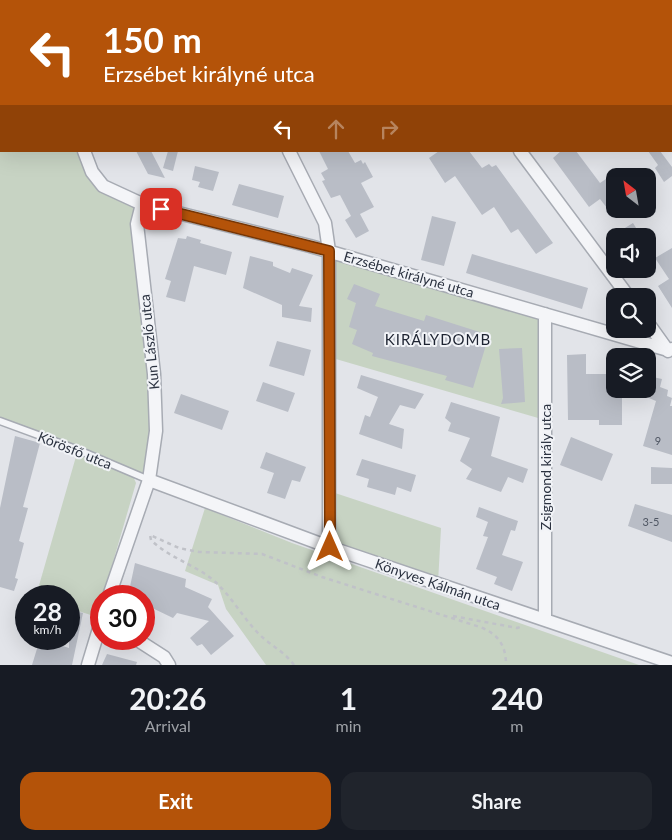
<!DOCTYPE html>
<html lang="en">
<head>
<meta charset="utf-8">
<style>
	:root { --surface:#171b24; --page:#20242c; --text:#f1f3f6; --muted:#9ea1a6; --accent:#b45309 }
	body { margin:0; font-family:Lato,sans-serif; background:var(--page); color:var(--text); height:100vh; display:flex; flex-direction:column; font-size:19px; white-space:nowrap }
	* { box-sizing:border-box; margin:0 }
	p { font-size:16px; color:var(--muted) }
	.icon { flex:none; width:28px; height:28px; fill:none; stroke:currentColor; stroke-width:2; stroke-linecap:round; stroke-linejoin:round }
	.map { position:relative; height:665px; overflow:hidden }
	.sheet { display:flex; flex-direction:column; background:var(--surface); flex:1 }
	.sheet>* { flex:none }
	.hud { position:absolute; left:0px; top:0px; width:672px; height:152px; box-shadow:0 5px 20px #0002; background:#b45309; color:#fff; overflow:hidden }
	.needle { width:32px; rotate:329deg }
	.fabs { position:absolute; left:606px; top:168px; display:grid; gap:10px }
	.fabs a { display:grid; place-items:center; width:50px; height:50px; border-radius:10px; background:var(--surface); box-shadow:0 5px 20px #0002; font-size:25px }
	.speed { position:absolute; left:15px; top:585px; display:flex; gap:10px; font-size:25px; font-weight:700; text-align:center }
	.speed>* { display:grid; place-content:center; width:65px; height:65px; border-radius:50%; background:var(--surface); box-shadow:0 5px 20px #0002; line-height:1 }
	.speed small { font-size:12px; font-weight:400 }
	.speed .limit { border:8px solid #d22; background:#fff; color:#111 }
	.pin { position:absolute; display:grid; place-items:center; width:42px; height:42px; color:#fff; margin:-21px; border-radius:10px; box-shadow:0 2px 8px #0006 }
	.me { position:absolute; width:55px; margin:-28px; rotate:0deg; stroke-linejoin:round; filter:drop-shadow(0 0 4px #0008) }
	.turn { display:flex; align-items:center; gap:18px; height:105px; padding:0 20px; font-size:22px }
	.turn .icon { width:65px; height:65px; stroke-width:2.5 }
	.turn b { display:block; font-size:35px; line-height:42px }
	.lanes { display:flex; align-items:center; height:48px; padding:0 20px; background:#0003; justify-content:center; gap:25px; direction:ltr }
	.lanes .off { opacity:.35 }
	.eta { display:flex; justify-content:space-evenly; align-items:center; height:85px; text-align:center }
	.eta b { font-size:30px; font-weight:700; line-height:35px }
	.button { display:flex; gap:10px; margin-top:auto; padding:10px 20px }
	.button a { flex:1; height:58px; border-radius:15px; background:var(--accent); color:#fff; font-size:20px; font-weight:700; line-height:58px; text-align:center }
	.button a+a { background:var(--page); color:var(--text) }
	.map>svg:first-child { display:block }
	.green { fill:#c7d3c3 }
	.building { fill:#b9bdc6 }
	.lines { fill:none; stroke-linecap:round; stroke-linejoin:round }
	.service-casing { stroke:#a7abb3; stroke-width:9 }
	.minor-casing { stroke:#a7abb3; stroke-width:15 }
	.secondary-casing { stroke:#a7abb3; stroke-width:20 }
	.path { stroke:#c0c2c8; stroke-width:2.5; stroke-dasharray:4 4; stroke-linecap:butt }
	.service { stroke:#f4f5f8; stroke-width:6 }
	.minor { stroke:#f4f5f8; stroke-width:12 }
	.secondary { stroke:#fff; stroke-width:18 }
	.route-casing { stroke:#753606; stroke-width:12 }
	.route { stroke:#b45309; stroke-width:9 }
	.labels { text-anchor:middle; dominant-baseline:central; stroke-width:4; stroke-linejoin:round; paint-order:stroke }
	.number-label { font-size:11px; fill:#4e5562 }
	.street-label { font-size:14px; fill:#2b3240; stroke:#f1f3f7 }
	.neighbourhood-label { font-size:15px; letter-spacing:1px; fill:#1d2331; stroke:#f1f3f7 }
</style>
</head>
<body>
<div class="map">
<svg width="672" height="665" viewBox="0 0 672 665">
	<rect width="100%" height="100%" fill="#e2e4e9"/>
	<path class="green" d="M 0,0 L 23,1 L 1,1 L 1,151 L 84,151 L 92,172 L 142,204 L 137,224 L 154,374 L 149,480 L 0,421 Z
		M 329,251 L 545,314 L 545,420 L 329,357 Z
		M 77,453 L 133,476 L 136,483 L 97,617 L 69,608 L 69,596 L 36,596 Z
		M 329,491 L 441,528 L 438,583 L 329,547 Z
		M 205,508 L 292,543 L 639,665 L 266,665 L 226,609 L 218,585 L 185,571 Z"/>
	<path class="building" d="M 136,151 L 151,151 L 165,178 L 148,174 Z
		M 168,151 L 178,151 L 173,171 L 163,168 Z
		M 319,151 L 348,151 L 355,163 L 361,160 L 363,164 L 365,162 L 373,177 L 361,183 L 374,207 L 360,214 L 369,231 L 356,238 L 345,220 L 351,216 L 340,195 L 331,198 L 322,181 L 325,180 L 321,173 L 328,169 Z
		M 439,151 L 469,151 L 482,168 L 489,164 L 492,167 L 496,165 L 553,243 L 536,254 L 518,229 L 511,233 L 494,207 L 482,215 L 455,176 L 445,183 L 429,158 Z
		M 561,151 L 576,151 L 600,183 L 606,179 L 615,191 L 615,202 L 607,208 L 600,199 L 589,207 L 553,158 Z
		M 648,151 L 660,151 L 672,167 L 672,176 L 664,182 L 655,168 L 658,165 Z
		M 195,166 L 219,172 L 213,191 L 198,187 L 200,182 L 192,180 Z
		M 239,184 L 284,196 L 278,218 L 232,205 Z
		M 432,216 L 456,222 L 444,266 L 421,260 Z
		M 633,223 L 641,236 L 612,236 Z
		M 187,236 L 201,240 L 200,243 L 232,252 L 226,275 L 194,266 L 185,302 L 166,297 L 171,281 L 165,279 L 178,238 L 186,239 Z
		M 672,248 L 672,308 L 658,286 L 669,279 L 655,258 Z
		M 472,254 L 588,288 L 582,309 L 466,273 Z
		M 250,256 L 273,262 L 273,266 L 290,273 L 292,268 L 313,275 L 299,306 L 312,308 L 311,322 L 282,317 L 282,305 L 243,288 Z
		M 354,284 L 380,294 L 375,306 L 424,321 L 426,315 L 489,335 L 473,388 L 445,380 L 447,376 L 372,356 L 373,353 L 352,344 L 357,330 L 349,327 L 356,303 L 347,299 Z
		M 277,341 L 311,350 L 304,376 L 269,366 Z
		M 522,348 L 525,402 L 501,404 L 503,398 L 499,349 Z
		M 586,354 L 586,374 L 615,374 L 615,389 L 622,389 L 622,425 L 599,425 L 599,420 L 568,420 L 567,355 Z
		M 361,375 L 424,394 L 415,409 L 400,405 L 389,424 L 404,429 L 402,449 L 359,434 L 365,415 L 370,417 L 378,397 L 357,388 Z
		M 648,376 L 662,379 L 660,387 L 668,390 L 667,396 L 672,398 L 670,406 L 672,406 L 672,455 L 643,446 L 656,401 L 627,389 L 648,389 Z
		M 263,382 L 295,393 L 288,412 L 256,401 Z
		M 181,394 L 229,411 L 222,430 L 174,413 Z
		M 451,402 L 500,417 L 491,456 L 528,469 L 523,483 L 508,477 L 501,492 L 466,479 L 472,469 L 460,461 L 470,438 L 448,431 L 451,423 L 445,418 Z
		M 15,436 L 40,443 L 23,507 L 28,508 L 19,541 L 24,543 L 15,578 L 18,579 L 14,591 L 0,587 L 0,508 Z
		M 571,437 L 613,454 L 602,481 L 560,465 Z
		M 266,452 L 306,467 L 300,482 L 292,480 L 285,499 L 267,493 L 274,473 L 260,468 Z
		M 362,459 L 416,475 L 411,492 L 397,487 L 395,495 L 367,487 L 369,479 L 356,475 Z
		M 651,467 L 672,468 L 672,484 L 651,484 Z
		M 635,504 L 672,515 L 672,542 L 628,526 Z
		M 479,507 L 518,521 L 515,531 L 511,530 L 502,555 L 523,562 L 512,591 L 494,584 L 497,577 L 476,569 L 488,537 L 483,536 L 488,522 L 476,517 Z
		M 135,563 L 186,579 L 185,587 L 212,599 L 208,607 L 234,636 L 211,655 L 202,644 L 197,646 L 190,638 L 209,621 L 177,613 L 173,618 L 144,604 L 144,596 L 128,596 Z
		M 69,610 L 83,613 L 72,665 L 32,665 L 40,639 L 69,648 Z
		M 107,654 L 137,662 L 136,665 L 102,665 Z"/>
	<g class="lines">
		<defs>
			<path id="service" d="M 0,421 L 76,449 L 149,480"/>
			<path id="minor" d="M 21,0 L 21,1
				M 213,0 L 214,1
				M 408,0 L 409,1
				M 578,0 L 579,1
				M 671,125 L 672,126
				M 84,151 L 92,172 L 103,186 L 142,204 L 310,246 L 668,350 L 672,349
				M 289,151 L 325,223 L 329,251 L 329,547
				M 520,151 L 628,296
				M 648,323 L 668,351
				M 149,480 L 329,547 L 672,663
				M 109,596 L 149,480 L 156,431 L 154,374 L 137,224 L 142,204
				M 545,620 L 545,314
				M 136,639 L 164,657 L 169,665
				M 88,665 L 101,622"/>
			<path id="secondary" d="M 600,0 L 601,1
				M 671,93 L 672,94"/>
		</defs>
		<use href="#service" class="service-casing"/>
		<use href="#minor" class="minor-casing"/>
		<use href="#secondary" class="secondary-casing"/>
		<path class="path" d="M 453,616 L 517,628 L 523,626
			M 294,665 C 283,650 269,645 257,632 C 241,615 230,594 212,579 C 193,564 168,557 151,540 L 150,535 L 179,548 L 199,552 L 262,554 L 322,577 L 480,627 C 498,634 506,645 506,665"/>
		<use href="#service" class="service"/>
		<use href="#minor" class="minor"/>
		<use href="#secondary" class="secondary"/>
	</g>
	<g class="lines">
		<defs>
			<path id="route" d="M 161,209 L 329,251 L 330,547"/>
		</defs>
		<use href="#route" class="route-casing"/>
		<use href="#route" class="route"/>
	</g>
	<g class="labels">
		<g class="number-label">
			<text x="658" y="440">9</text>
			<text x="651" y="521">3-5</text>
		</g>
		<g class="street-label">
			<text transform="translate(409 274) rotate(16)">Erzsébet királyné utca</text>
			<text transform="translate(149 342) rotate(-96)">Kun László utca</text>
			<text transform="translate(75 450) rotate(22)">Körösfő utca</text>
			<text transform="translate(545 467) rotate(-90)">Zsigmond király utca</text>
			<text transform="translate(438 584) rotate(19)">Könyves Kálmán utca</text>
		</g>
		<g class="neighbourhood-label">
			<text x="438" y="339">KIRÁLYDOMB</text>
		</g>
	</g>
</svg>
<div class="fabs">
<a><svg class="needle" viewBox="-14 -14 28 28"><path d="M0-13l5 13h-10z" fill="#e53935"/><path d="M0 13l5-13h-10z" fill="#9ea1a6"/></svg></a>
<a><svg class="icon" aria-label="sound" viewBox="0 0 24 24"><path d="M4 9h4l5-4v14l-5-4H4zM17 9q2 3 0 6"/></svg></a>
<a><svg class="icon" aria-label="search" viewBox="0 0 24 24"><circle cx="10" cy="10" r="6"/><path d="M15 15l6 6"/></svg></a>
<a><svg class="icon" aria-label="layers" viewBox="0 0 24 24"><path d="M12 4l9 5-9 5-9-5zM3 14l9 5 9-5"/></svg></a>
</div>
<div class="speed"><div>28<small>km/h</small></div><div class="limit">30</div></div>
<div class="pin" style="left:161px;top:209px;background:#d93025"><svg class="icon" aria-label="arrive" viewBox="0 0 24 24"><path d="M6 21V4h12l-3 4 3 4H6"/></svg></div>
<svg class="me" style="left:330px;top:547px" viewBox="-20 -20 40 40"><path d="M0-17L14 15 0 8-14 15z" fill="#b45309" stroke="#fff" stroke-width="4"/></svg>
<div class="hud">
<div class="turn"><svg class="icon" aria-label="left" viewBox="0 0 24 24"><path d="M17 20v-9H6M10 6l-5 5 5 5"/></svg><div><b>150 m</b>Erzsébet királyné utca</div></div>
<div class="lanes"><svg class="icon" aria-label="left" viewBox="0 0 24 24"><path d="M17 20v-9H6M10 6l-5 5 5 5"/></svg><svg class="icon off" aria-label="ahead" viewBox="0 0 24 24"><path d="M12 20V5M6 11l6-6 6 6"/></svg><svg class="icon off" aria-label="right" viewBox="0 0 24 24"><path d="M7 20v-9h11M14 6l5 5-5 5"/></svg></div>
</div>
</div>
<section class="sheet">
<div class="eta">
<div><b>20:26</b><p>Arrival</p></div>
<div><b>1</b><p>min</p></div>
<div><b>240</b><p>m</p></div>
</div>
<div class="button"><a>Exit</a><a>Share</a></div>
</section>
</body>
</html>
